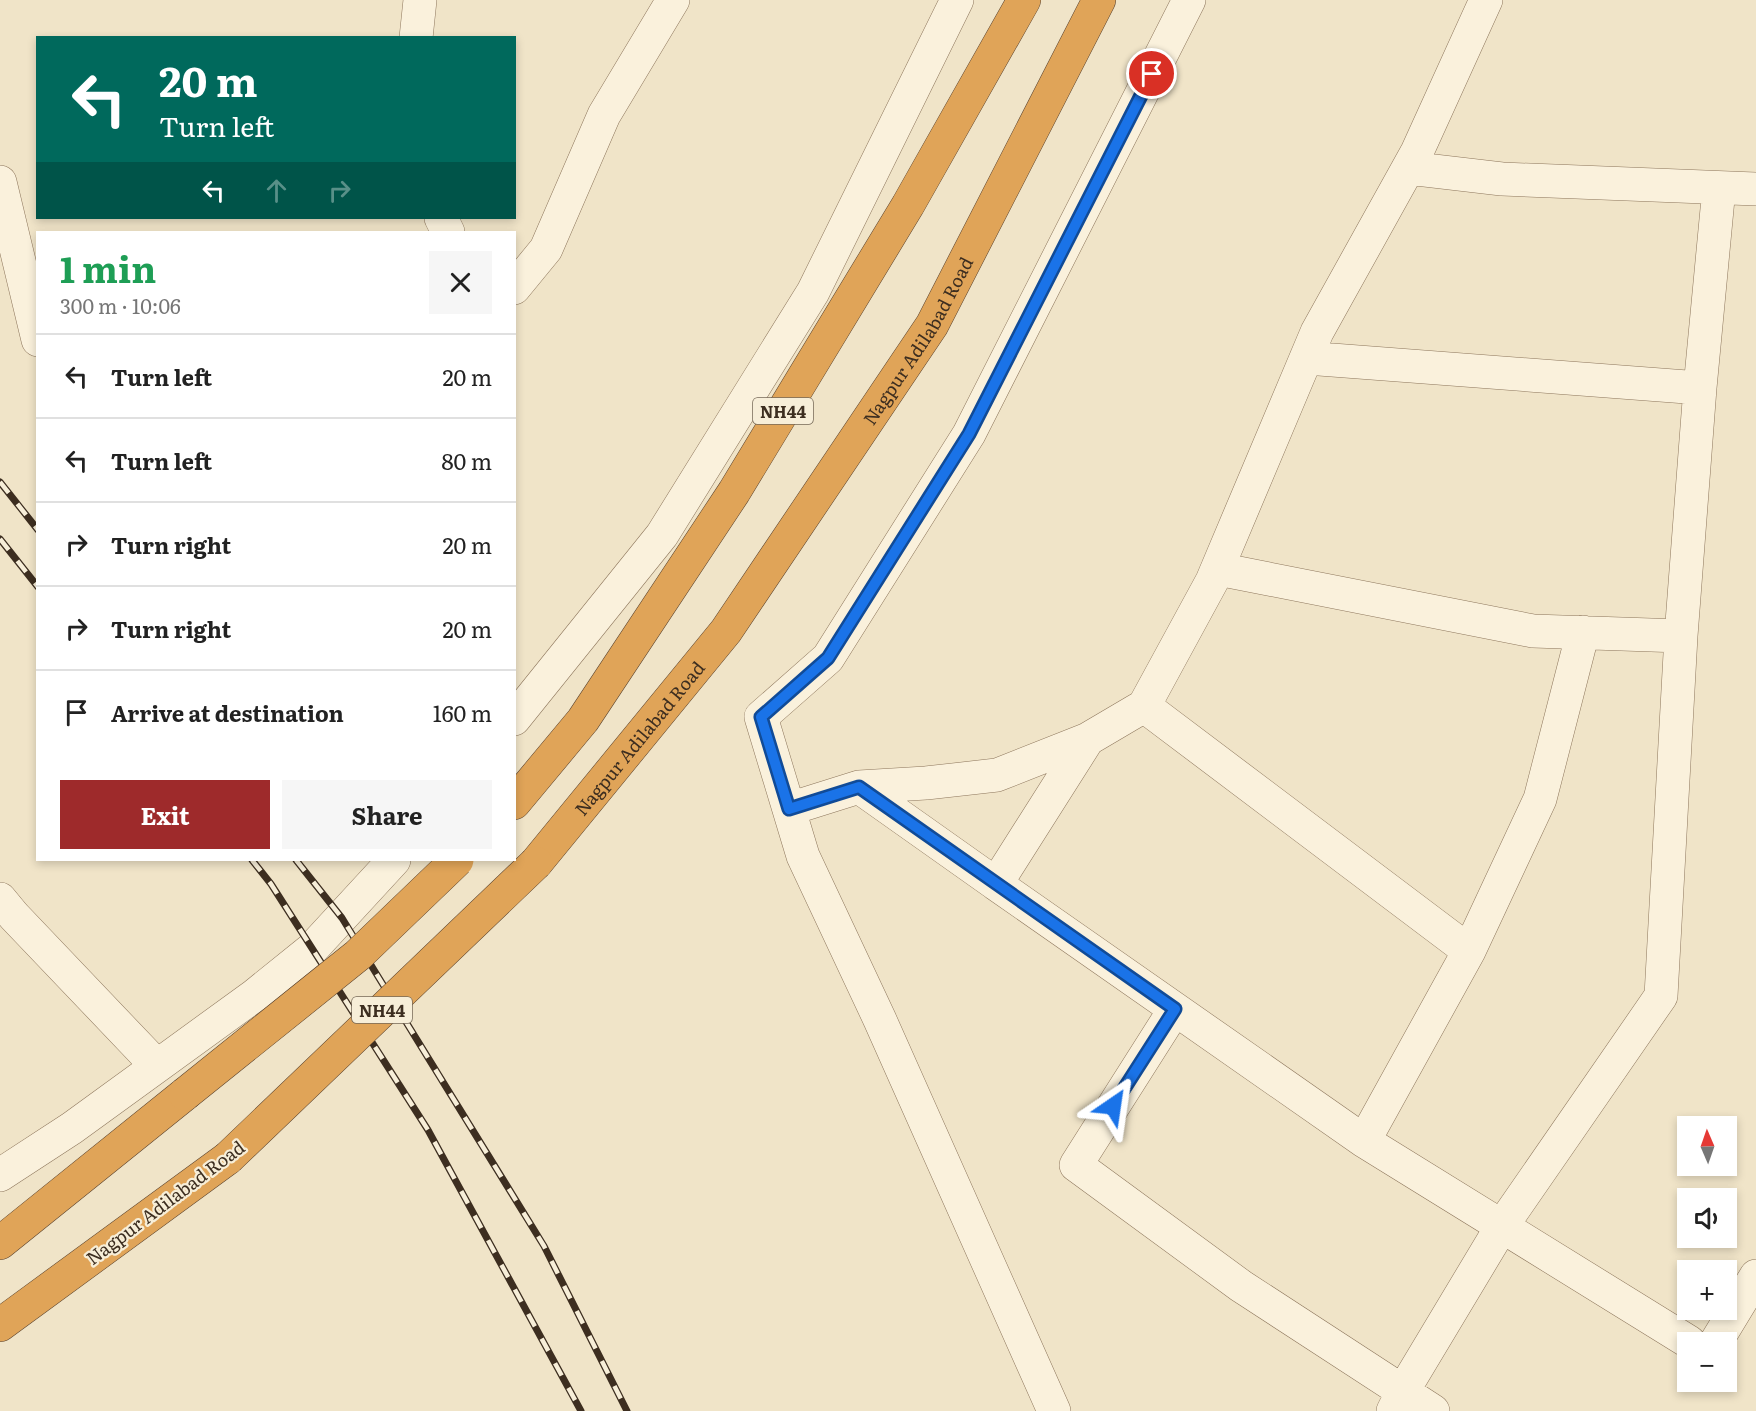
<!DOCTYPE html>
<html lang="en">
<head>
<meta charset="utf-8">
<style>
	:root { --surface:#fff; --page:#f6f6f6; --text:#222; --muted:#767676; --line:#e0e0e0; --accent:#9e2a2b }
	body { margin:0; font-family:Literata,serif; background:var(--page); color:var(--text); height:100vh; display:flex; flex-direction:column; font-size:22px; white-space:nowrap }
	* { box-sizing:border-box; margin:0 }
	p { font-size:20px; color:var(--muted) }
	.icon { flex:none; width:33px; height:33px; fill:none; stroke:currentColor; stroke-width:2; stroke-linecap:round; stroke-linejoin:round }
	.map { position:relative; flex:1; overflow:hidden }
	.panel { position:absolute; left:36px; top:231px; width:480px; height:630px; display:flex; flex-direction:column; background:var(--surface); border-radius:0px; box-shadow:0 3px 9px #0003 }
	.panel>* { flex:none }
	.top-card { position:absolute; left:36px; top:36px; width:480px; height:183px; border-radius:0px; box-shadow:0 3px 9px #0003; background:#00695c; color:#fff; overflow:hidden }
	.needle { width:39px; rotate:358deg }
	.tools { position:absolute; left:1677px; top:1116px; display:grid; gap:12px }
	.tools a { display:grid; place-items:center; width:60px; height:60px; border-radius:0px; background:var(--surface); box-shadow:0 3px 9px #0003; font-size:30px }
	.pin { position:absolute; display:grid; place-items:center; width:51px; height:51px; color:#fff; margin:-26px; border:3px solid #fff; border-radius:50%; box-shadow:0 2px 6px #0007 }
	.me { position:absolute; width:66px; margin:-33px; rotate:32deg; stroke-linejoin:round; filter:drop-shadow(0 0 4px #0008) }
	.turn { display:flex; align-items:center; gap:21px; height:126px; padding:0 24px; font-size:27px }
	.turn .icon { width:78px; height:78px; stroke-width:2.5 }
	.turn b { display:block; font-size:42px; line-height:51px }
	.lanes { display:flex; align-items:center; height:57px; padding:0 24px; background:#0003; justify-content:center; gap:30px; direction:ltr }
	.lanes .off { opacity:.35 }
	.round { display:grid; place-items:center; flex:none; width:63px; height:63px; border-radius:0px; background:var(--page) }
	.headline { display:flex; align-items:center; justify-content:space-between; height:102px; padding:0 24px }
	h1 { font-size:36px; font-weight:700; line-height:45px; color:#1e9e55 }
	.button { display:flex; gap:12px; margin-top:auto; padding:12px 24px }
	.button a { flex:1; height:69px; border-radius:0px; background:var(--accent); color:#fff; font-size:24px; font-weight:700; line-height:69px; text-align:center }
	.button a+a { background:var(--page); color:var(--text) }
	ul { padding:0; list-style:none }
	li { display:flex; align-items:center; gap:18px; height:84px; padding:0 24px; border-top:2px solid var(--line) }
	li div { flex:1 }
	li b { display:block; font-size:22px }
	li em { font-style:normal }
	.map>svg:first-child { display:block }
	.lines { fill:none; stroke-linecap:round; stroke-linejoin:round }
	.minor-casing { stroke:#8d765c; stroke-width:34 }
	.highway-casing { stroke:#5b4430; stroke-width:34 }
	.minor { stroke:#faf1dc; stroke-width:33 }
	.highway { stroke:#e0a458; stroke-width:33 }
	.rail-casing { stroke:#3d2e20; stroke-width:7 }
	.rail { stroke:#f7eed8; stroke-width:4.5; stroke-dasharray:14; stroke-linecap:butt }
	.highway-bridge-casing { stroke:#5b4430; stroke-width:34; stroke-linecap:butt }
	.highway-bridge { stroke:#e0a458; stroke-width:33 }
	.route-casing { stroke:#114b97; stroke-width:15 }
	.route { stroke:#1a73e8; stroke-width:10 }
	.labels { text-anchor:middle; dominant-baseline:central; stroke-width:4.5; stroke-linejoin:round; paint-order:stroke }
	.shield { fill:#f7eed8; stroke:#756857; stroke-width:1.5 }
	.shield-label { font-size:16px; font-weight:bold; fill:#3d2e20 }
	.street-label { font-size:18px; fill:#3d2e20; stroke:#f7eed8 }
</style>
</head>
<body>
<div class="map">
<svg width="1756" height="1411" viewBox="0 0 1756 1411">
	<rect width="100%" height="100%" fill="#f0e4c8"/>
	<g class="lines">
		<defs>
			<path id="minor" d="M 416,38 L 420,0
				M 1408,168 L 1502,179 L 1756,189
				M 0,182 L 38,340
				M 441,218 L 448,232
				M 514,288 L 546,249 L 604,115 L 673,0
				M 1306,358 L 1700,388
				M 1218,569 L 1533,631 L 1681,636 L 1700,388 L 1719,188
				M 1144,706 L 1469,951
				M 514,719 L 662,535 L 813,292 L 957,0
				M 859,787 L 996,884 L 1088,739
				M 789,809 L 859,787 L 926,783 L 997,775 L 1088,739 L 1144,706 L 1212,581 L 1317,332 L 1417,152 L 1486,0
				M 996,884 L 1364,1141 L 1469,951 L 1540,799 L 1583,632
				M 0,899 L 14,916 L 157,1066
				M 1175,1009 L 1076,1165 L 1241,1286 L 1433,1411
				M 1364,1141 L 1689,1342
				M 0,1175 L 72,1128 L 255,995 L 312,949 L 394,860
				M 1716,1342 L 1756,1276
				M 1054,1411 L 880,1020 L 803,856 L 761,717 L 828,658 L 969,434 L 1189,0
				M 1393,1411 L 1403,1391 L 1502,1226 L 1661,996 L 1681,636"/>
			<g id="highway">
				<path d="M 514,803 L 583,720 L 734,492 L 908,205 L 1024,0"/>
				<path id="s1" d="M 536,863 L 726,631 L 932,325 L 1099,0"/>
				<path d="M 0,1243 L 185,1094"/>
				<path d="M 0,1325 L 228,1158"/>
			</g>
		</defs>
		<use href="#minor" class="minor-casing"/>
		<use href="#highway" class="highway-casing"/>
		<use href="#minor" class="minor"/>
		<use href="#highway" class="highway"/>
		<defs>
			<path id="rail" d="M 0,482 L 38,530
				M 0,539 L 38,587
				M 252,860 L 271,884 L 428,1130 L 581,1411
				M 296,860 L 342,918 L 544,1246 L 627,1411"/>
		</defs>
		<use href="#rail" class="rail-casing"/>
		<use href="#rail" class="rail"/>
		<defs>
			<path id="highway-bridge" d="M 185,1094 L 358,955 L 457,860
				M 228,1158 L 536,863"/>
		</defs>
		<use href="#highway-bridge" class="highway-bridge-casing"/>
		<use href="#highway-bridge" class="highway-bridge"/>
	</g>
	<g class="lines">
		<defs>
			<path id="route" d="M 1113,1106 L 1175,1009 L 859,787 L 789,809 L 761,717 L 828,658 L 969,434 L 1152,74"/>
		</defs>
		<use href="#route" class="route-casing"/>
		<use href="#route" class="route"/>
	</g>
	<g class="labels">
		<g class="shield">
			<rect x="753" y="398" width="60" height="26" rx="4.5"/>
			<rect x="352" y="997" width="60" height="26" rx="4.5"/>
		</g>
		<g class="shield-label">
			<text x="783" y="411">NH44</text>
			<text x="382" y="1010">NH44</text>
		</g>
		<g class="street-label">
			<text stroke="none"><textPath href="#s1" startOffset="648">Nagpur Adilabad Road</textPath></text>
			<text stroke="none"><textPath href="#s1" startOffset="162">Nagpur Adilabad Road</textPath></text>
			<text transform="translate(165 1202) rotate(-37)">Nagpur Adilabad Road</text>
		</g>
	</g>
</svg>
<div class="tools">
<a><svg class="needle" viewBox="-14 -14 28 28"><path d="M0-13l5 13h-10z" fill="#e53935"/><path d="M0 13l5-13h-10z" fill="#767676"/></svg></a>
<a><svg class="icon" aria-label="sound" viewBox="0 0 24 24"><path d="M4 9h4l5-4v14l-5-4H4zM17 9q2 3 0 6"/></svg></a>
<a>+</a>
<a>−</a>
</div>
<div class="pin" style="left:1152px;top:74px;background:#d93025"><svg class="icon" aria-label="arrive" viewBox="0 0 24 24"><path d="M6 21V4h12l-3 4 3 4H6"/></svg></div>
<svg class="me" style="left:1113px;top:1106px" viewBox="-20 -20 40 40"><path d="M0-17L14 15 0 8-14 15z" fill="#1a73e8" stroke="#fff" stroke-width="4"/></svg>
<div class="top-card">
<div class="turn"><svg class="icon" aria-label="left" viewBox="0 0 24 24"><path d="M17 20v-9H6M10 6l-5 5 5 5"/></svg><div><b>20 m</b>Turn left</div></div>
<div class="lanes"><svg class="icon" aria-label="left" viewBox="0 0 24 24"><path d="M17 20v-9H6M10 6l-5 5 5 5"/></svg><svg class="icon off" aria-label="ahead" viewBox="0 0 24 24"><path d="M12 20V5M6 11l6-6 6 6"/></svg><svg class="icon off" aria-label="right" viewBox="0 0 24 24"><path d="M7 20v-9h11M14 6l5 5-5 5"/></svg></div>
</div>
<section class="panel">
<div class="headline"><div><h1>1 min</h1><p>300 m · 10:06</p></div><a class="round"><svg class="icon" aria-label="close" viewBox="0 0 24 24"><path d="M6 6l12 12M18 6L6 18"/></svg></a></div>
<ul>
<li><svg class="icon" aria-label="left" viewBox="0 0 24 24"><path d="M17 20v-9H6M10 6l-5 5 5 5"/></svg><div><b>Turn left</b></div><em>20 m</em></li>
<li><svg class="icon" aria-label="left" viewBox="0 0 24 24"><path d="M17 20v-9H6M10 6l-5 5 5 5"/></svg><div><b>Turn left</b></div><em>80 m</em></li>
<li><svg class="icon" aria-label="right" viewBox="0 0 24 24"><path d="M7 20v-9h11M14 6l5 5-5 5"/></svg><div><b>Turn right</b></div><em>20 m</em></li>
<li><svg class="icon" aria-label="right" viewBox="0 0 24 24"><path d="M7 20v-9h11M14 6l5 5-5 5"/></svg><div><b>Turn right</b></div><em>20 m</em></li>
<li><svg class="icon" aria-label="arrive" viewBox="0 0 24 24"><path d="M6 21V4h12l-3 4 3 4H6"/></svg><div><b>Arrive at destination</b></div><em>160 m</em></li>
</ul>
<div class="button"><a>Exit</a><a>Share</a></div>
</section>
</div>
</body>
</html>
